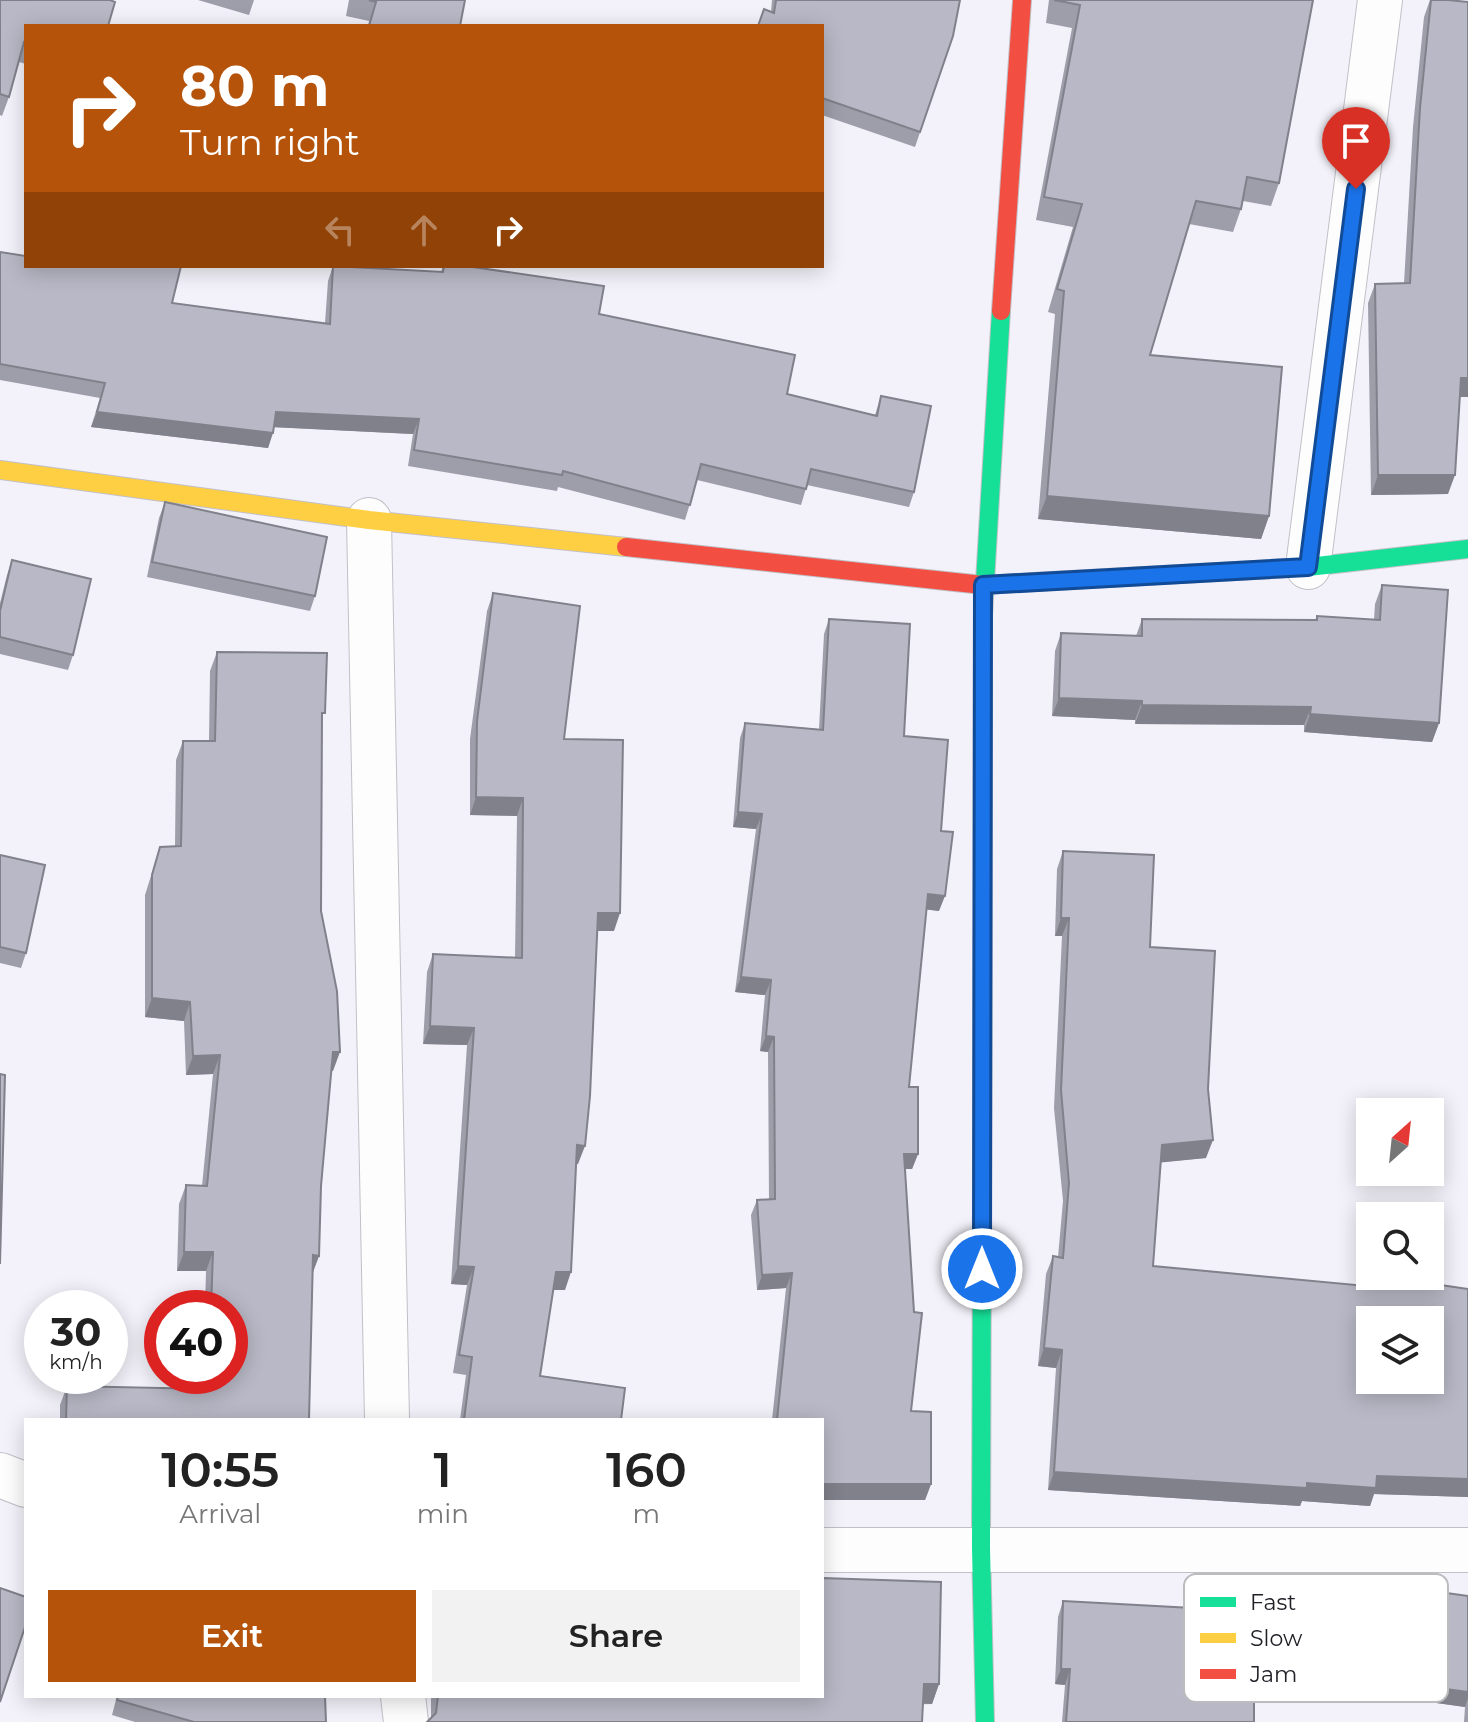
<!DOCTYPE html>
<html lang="en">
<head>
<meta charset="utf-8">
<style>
	:root { --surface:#fff; --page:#f2f2f2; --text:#222; --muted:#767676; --accent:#b45309 }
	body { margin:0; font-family:Montserrat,sans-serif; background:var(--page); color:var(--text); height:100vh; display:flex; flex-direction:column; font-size:30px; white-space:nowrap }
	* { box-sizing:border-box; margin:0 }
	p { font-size:26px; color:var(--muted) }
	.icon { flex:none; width:44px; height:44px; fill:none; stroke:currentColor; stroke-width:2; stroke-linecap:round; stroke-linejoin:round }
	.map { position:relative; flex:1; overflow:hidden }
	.panel { position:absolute; left:24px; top:1418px; width:800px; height:280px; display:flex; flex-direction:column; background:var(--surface); border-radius:0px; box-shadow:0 4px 20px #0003 }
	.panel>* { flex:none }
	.hud { position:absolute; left:24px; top:24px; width:800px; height:244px; border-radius:0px; box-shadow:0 4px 20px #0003; background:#b45309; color:#fff; overflow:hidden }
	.needle { width:52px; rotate:27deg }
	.controls { position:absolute; left:1356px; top:1098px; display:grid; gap:16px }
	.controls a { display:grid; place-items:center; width:88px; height:88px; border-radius:0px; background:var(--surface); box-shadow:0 4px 20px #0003; font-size:40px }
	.speed { position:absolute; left:24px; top:1290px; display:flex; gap:16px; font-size:40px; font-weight:700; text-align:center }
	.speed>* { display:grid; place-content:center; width:104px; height:104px; border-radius:50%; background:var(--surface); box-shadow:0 4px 20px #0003; line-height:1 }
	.speed small { font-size:20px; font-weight:400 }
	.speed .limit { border:12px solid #d22; background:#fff; color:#111 }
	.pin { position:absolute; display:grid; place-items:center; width:68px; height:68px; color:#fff; margin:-82px -34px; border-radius:50% 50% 50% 0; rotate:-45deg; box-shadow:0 0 8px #0007 }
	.pin .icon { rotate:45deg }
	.me { position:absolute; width:88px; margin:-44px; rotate:0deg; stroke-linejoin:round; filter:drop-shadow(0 0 6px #0008) }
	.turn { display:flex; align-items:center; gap:28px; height:168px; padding:0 24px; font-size:36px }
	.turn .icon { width:104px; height:104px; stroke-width:2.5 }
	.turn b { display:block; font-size:56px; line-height:68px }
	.lanes { display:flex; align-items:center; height:76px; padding:0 24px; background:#0003; justify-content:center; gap:40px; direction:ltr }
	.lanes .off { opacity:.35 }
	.eta { display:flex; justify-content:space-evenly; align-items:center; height:136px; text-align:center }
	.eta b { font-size:48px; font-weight:600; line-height:56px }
	.action { display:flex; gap:16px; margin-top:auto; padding:16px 24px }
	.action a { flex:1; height:92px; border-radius:0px; background:var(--accent); color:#fff; font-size:32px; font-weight:600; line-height:92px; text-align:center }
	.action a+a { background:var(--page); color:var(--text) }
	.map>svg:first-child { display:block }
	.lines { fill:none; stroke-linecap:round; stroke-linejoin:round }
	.street-casing { stroke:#c1c0c7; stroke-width:46 }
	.fast-casing { stroke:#c1c0c7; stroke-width:20 }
	.slow-casing { stroke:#c1c0c7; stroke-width:20 }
	.jam-casing { stroke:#c1c0c7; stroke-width:20 }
	.street { stroke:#fdfdfe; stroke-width:44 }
	.fast { stroke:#16e098; stroke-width:18 }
	.slow { stroke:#ffcf43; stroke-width:18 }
	.jam { stroke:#f24e42; stroke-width:18 }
	.wall { fill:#9e9eaa }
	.shaded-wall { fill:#81818b }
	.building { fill:#b8b8c6; stroke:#81818b; stroke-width:2; fill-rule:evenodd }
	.route-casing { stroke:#114b97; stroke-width:20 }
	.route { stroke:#1a73e8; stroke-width:14 }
	.key { fill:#fff; stroke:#bcbcbe; stroke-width:2 }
	.key-label { font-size:22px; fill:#212027 }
</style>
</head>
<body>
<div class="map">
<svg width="1468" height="1722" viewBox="0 0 1468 1722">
	<rect width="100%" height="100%" fill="#f3f2fa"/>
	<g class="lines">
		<defs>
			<path id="street" d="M 369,520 L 387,1420
				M 1308,567 L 1380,0
				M 0,1475 L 26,1485
				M 822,1550 L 1468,1550
				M 403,1696 L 406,1722"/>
			<path id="fast" d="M 1033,582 L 1308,567 L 1468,549
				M 983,616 L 1001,311
				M 982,1211 L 981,1548 L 985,1722"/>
			<path id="slow" d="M 0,470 L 369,520 L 626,547
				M 982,1211 L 983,616"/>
			<path id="jam" d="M 1001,311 L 1022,0
				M 626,547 L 983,585 L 1033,582"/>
		</defs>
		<use href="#street" class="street-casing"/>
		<use href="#fast" class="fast-casing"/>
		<use href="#slow" class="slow-casing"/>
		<use href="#jam" class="jam-casing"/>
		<use href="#street" class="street"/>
		<use href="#fast" class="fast"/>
		<use href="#slow" class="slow"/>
		<use href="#jam" class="jam"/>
	</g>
	<path class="wall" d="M 0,0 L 26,26 L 26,64 L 19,62 L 9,97 L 2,116 L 0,115 Z
		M 198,0 L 254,0 L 249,15 Z
		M 349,0 L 465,0 L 460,26 L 368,26 L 369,21 L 346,16 Z
		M 772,0 L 960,0 L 953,36 L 915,147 L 822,115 L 822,26 L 771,12 Z
		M 1049,0 L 1313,0 L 1279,183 L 1271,206 L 1243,201 L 1241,209 L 1233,232 L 1189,224 L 1150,355 L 1269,516 L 1261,539 L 1038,519 L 1055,314 L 1048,312 L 1073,227 L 1036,220 L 1072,28 L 1046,23 Z
		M 1430,0 L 1468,397 L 1460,397 L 1448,494 L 1371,495 L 1368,303 L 1375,284 L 1404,283 L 1413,127 L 1424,17 Z
		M 0,252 L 83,266 L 181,266 L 172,303 L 325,323 L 328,281 L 333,266 L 441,272 L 443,266 L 466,266 L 599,314 L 787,394 L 875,415 L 881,396 L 914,492 L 909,507 L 807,485 L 801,505 L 697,480 L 685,520 L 558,487 L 557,491 L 408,466 L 413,434 L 274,427 L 268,448 L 91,427 L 100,398 L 0,380 Z
		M 165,502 L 315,596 L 310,611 L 147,577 L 159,518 Z
		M 12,560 L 73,655 L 68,670 L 0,654 L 0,603 L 7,575 Z
		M 1382,585 L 1439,723 L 1432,742 L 1304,732 L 1304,725 L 1135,724 L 1135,720 L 1052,716 L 1055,651 L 1061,633 L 1136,636 L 1142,619 L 1315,620 L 1317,616 L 1374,620 L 1375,604 Z
		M 493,593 L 564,739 L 614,931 L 598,931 L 578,1164 L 576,1164 L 565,1290 L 553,1290 L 540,1376 L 621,1420 L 460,1420 L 466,1375 L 453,1373 L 467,1285 L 451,1284 L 467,1045 L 423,1044 L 427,972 L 433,954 L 515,958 L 517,816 L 470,815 L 470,739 L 487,611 Z
		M 829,619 L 904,736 L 941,831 L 939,911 L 926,909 L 909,1087 L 918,1154 L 912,1169 L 905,1169 L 911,1411 L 931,1484 L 925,1500 L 822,1420 L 772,1420 L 786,1288 L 757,1290 L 751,1215 L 757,1200 L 769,1199 L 768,1052 L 760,1051 L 765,995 L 735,992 L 756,829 L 733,827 L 740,738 L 745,723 L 819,729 L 824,634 Z
		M 217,652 L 322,721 L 321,911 L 333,1071 L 331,1071 L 321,1186 L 319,1256 L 312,1273 L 309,1420 L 60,1420 L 60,1405 L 67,1386 L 203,1389 L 203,1376 L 230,1376 L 230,1308 L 205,1308 L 206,1271 L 177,1271 L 179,1204 L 186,1185 L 202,1186 L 213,1074 L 186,1075 L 184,1021 L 145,1017 L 145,895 L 160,847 L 175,846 L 176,760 L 183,741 L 209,741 L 210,671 Z
		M 1063,851 L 1150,947 L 1208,1089 L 1206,1158 L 1161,1162 L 1153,1266 L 1364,1286 L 1367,1277 L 1468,1289 L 1468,1497 L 1374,1494 L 1370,1506 L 1302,1501 L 1300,1506 L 1048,1490 L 1056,1368 L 1038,1366 L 1046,1274 L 1053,1256 L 1058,1257 L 1063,1201 L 1054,1108 L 1062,936 L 1055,936 L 1057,869 Z
		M 0,855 L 26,953 L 21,968 L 0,963 Z
		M 1418,1589 L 1468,1596 L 1468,1722 L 1464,1722 L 1465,1707 L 1337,1689 L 1345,1637 L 1350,1623 L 1409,1632 L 1413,1603 Z
		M 1063,1601 L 1189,1692 L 1254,1722 L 1062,1722 L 1065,1685 L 1055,1684 L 1058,1617 Z
		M 939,1684 L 932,1704 L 431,1718 L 431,1696 L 822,1696 Z
		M 117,1696 L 325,1696 L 326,1722 L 135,1722 L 112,1715 Z"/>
	<path class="shaded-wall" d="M 1461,378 L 1468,378 L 1468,397 L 1454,397 Z
		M 97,412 L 273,433 L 268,448 L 91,427 Z
		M 276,412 L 419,419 L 413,434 L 270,427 Z
		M 1378,475 L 1455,475 L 1448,494 L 1371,495 Z
		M 1047,496 L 1269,516 L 1261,539 L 1038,519 Z
		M 1059,698 L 1142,701 L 1135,720 L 1052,716 Z
		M 1142,705 L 1311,707 L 1304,725 L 1135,724 Z
		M 1310,714 L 1439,723 L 1432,742 L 1304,732 Z
		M 476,797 L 523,798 L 517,816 L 470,815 Z
		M 738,812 L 762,814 L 756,829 L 733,827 Z
		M 928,894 L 945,896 L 939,911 L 922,909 Z
		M 598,913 L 620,913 L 614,931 L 592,931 Z
		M 1061,918 L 1069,918 L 1062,936 L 1055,936 Z
		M 741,977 L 771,980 L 765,995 L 735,992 Z
		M 152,998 L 190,1002 L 184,1021 L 145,1017 Z
		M 430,1026 L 474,1028 L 467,1045 L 423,1044 Z
		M 766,1036 L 774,1037 L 768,1052 L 760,1051 Z
		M 333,1052 L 340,1052 L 333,1071 L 326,1071 Z
		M 220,1055 L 213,1074 L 186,1075 L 193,1056 Z
		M 1213,1140 L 1206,1158 L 1156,1163 L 1162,1145 Z
		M 577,1145 L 585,1146 L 578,1164 L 570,1163 Z
		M 904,1154 L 918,1154 L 912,1169 L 899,1169 Z
		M 184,1252 L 213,1252 L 206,1271 L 177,1271 Z
		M 313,1255 L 319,1256 L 312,1275 Z
		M 458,1266 L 474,1267 L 467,1285 L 451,1284 Z
		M 556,1272 L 571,1272 L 565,1290 L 550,1290 Z
		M 792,1273 L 786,1288 L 757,1290 L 762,1275 Z
		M 1044,1348 L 1062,1350 L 1056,1368 L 1038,1366 Z
		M 1054,1472 L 1307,1483 L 1377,1476 L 1468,1479 L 1468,1497 L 1374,1494 L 1370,1506 L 1302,1501 L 1300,1506 L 1048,1490 Z
		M 822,1484 L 931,1484 L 925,1500 L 822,1500 Z
		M 1061,1669 L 1070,1669 L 1065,1685 L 1055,1684 Z
		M 1343,1675 L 1468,1692 L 1468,1698 L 1465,1707 L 1337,1689 Z
		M 924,1684 L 939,1684 L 932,1704 L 917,1703 Z"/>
	<path class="building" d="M 0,0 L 110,0 L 115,2 L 108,26 L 26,26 L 26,43 L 24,42 L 9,97 L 0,94 Z
		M 369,0 L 465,0 L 460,26 L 369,26 L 376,2 Z
		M 776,0 L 960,0 L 953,36 L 920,132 L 822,98 L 822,26 L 758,26 L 764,9 L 774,13 Z
		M 1054,0 L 1313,0 L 1279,183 L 1247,177 L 1241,209 L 1196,201 L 1150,355 L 1282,367 L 1269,516 L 1047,496 L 1064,291 L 1057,289 L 1082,204 L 1044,197 L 1080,5 Z
		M 1431,0 L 1448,0 L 1468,2 L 1468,378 L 1461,378 L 1455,475 L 1378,475 L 1375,284 L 1410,283 L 1420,108 Z
		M 0,252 L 26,256 L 26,266 L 181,266 L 172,303 L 330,324 L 333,266 L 443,272 L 444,266 L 466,266 L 604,286 L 599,314 L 795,355 L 787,394 L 877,416 L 881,396 L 931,406 L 914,492 L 811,469 L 806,489 L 701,464 L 690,505 L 563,471 L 562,475 L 414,450 L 419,419 L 276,412 L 273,433 L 97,412 L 105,383 L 0,364 Z
		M 165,502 L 327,537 L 315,596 L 152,562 Z
		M 12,560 L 91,579 L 73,655 L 0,637 L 0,611 Z
		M 1382,585 L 1448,590 L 1439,723 L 1310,714 L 1311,707 L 1142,705 L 1142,701 L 1059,698 L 1061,633 L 1142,636 L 1142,619 L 1317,620 L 1317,616 L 1380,620 Z
		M 493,593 L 580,606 L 564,739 L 623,740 L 620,913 L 598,913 L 590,1096 L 585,1146 L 577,1145 L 571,1272 L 556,1272 L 540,1376 L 625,1388 L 621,1420 L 464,1420 L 472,1357 L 459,1355 L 474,1267 L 458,1266 L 474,1028 L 430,1026 L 433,954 L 522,958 L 523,798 L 476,797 L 477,721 Z
		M 829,619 L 910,624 L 904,736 L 948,740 L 941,831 L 953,832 L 945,896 L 928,894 L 909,1087 L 918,1087 L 918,1154 L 904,1154 L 914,1312 L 922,1313 L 911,1411 L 931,1412 L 931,1484 L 822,1484 L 822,1420 L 777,1420 L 792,1273 L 762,1275 L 757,1200 L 775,1199 L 774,1037 L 766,1036 L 771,980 L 741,977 L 762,814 L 738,812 L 745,723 L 823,730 Z
		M 217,652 L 327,653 L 325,713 L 322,713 L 321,911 L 337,991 L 340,1052 L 333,1052 L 321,1186 L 319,1256 L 313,1255 L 309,1420 L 66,1420 L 67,1386 L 209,1389 L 210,1376 L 230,1376 L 230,1308 L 211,1308 L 213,1252 L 184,1252 L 186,1185 L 207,1186 L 220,1055 L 193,1056 L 190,1002 L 152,998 L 152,875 L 160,847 L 181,846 L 183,741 L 215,741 Z
		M 1063,851 L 1154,855 L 1150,947 L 1215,951 L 1208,1089 L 1213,1140 L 1162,1145 L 1153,1266 L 1366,1286 L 1367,1277 L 1434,1284 L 1468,1289 L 1468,1479 L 1377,1476 L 1376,1488 L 1307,1483 L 1307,1488 L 1054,1472 L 1062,1350 L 1044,1348 L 1053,1256 L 1063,1258 L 1069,1183 L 1061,1090 L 1069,918 L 1061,918 ZM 1370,1320 L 1430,1320 L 1430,1380 L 1370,1380 Z
		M 0,855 L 45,865 L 26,953 L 0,947 Z
		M 0,1074 L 5,1075 L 0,1264 Z
		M 822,1578 L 941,1582 L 939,1684 L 924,1684 L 922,1722 L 427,1722 L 436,1713 L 438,1696 L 822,1696 Z
		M 0,1588 L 26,1597 L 26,1624 L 0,1702 Z
		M 1418,1589 L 1468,1596 L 1468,1692 L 1343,1675 L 1350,1623 L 1412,1633 Z
		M 1063,1601 L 1192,1608 L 1189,1692 L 1254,1691 L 1254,1722 L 1066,1722 L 1070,1669 L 1061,1669 Z
		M 118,1696 L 325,1696 L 326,1722 L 194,1722 L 117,1700 Z"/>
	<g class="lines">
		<defs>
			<path id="route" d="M 982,1269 L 983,585 L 1308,567 L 1356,189"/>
		</defs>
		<use href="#route" class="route-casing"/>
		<use href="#route" class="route"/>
	</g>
	<rect x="1184" y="1574" width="264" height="128" rx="12" class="key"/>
	<rect x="1200" y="1597" width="36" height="10" fill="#16e098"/>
	<rect x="1200" y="1633" width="36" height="10" fill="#ffcf43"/>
	<rect x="1200" y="1669" width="36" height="10" fill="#f24e42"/>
	<g class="key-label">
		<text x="1250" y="1610">Fast</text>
		<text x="1250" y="1646">Slow</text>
		<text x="1250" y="1682">Jam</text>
	</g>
</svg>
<div class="controls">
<a><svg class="needle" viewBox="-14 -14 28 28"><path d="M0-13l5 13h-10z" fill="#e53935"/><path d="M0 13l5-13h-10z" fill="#767676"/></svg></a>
<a><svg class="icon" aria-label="search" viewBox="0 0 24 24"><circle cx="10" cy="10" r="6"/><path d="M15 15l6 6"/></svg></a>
<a><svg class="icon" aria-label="layers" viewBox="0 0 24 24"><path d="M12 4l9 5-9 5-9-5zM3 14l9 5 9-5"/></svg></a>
</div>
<div class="speed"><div>30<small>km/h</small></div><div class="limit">40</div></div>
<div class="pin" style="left:1356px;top:189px;background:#d93025"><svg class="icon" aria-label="arrive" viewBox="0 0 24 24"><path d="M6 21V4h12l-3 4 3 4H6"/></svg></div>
<svg class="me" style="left:982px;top:1269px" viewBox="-20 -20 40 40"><circle r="17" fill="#1a73e8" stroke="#fff" stroke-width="3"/><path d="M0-11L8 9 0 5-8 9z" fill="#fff"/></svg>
<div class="hud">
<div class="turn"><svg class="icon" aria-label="right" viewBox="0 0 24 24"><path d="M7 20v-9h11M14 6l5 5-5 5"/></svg><div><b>80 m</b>Turn right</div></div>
<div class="lanes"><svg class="icon off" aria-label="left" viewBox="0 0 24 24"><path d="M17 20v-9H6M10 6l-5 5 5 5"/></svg><svg class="icon off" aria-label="ahead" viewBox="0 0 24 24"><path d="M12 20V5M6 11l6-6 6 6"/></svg><svg class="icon" aria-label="right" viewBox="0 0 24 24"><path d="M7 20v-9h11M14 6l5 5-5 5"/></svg></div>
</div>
<section class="panel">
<div class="eta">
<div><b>10:55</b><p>Arrival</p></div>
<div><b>1</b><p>min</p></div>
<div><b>160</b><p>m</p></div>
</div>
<div class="action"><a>Exit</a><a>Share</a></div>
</section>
</div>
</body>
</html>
